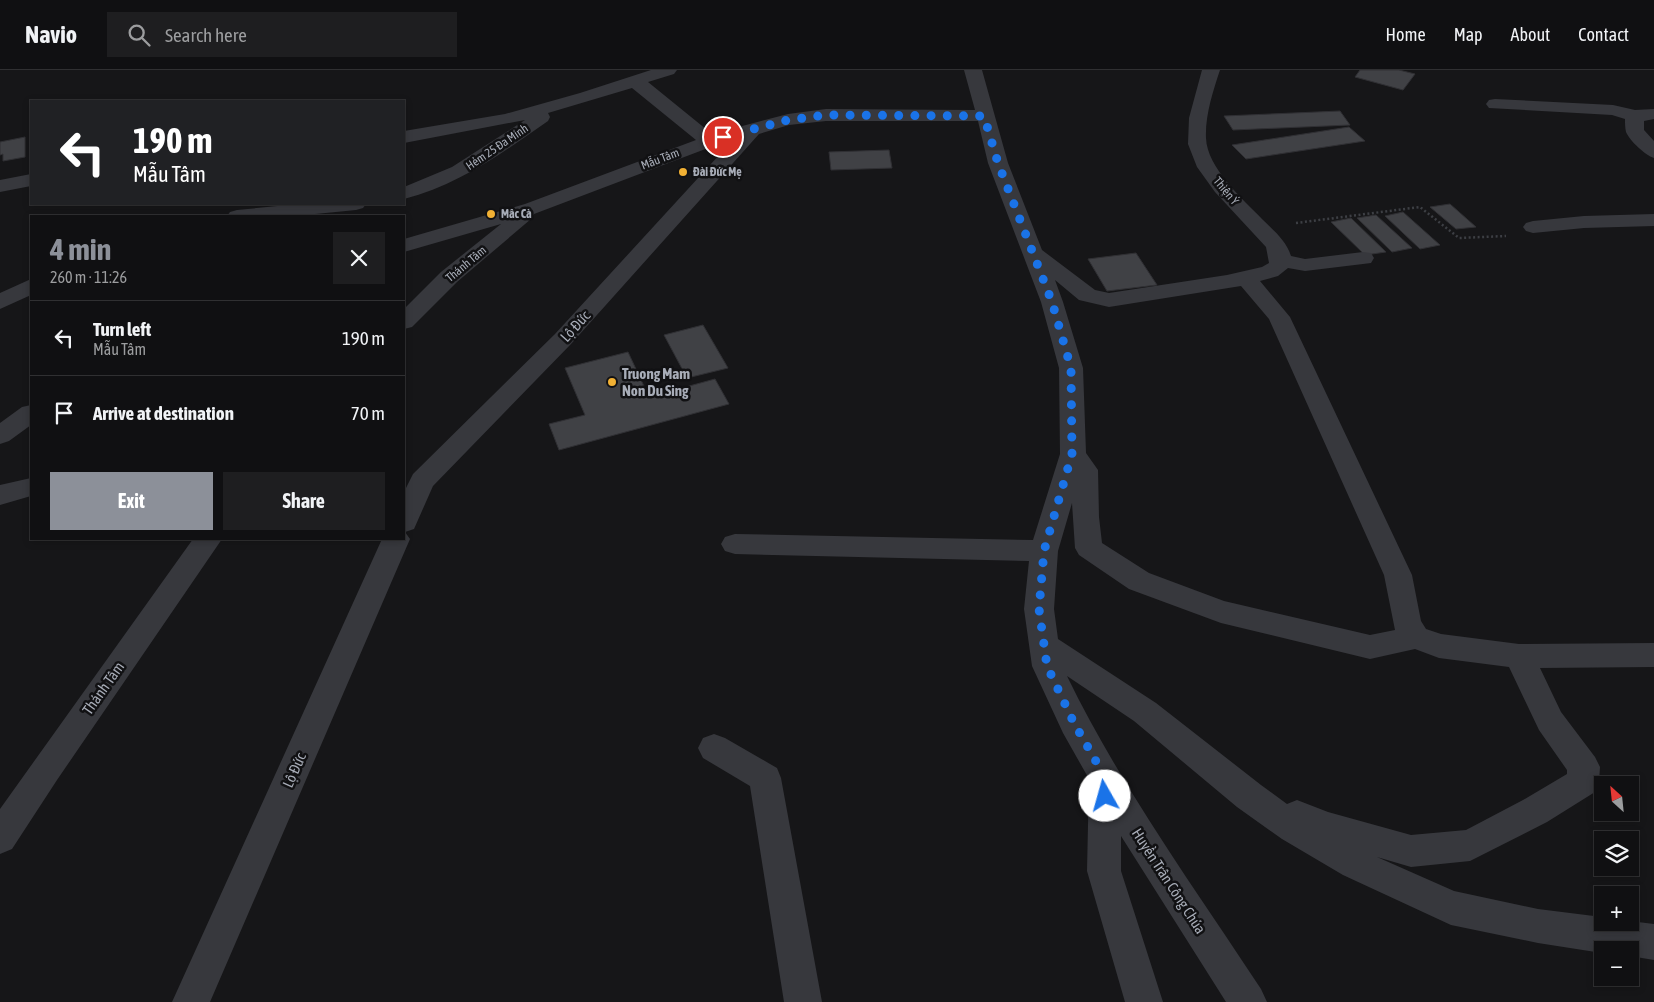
<!DOCTYPE html>
<html lang="en">
<head>
<meta charset="utf-8">
<style>
	:root { --surface:#101012; --page:#1e1e20; --text:#f1f3f6; --muted:#9c9d9f; --line:#303032; --accent:#8c9099 }
	body { margin:0; font-family:"Asap Condensed",sans-serif; background:var(--page); color:var(--text); height:100vh; display:flex; flex-direction:column; font-size:19px; white-space:nowrap }
	* { box-sizing:border-box; margin:0 }
	p { font-size:16px; color:var(--muted) }
	.icon { flex:none; width:28px; height:28px; fill:none; stroke:currentColor; stroke-width:2; stroke-linecap:round; stroke-linejoin:round }
	.map { position:relative; flex:1; overflow:hidden }
	.side { position:absolute; left:30px; top:145px; width:375px; height:325px; display:flex; flex-direction:column; background:var(--surface); border-radius:0px; box-shadow:0 2px 8px #0003,0 0 0 1px var(--line) }
	.side>* { flex:none }
	.hud { position:absolute; left:30px; top:30px; width:375px; height:105px; border-radius:0px; box-shadow:0 2px 8px #0003,0 0 0 1px var(--line); background:#202124; color:#fff; overflow:hidden }
	.needle { width:32px; rotate:333deg }
	.fabs { position:absolute; left:1594px; top:706px; display:grid; gap:10px }
	.fabs a { display:grid; place-items:center; width:45px; height:45px; border-radius:0px; background:var(--surface); box-shadow:0 2px 8px #0003,0 0 0 1px var(--line); font-size:25px }
	.pin { position:absolute; display:grid; place-items:center; width:42px; height:42px; color:#fff; margin:-21px; border:2px solid #fff; border-radius:50%; box-shadow:0 1px 5px #0007 }
	.me { position:absolute; width:55px; margin:-28px; rotate:353deg; stroke-linejoin:round; filter:drop-shadow(0 0 4px #0008) }
	.turn { display:flex; align-items:center; gap:18px; height:105px; padding:0 20px; font-size:22px }
	.turn .icon { width:65px; height:65px; stroke-width:2.5 }
	.turn b { display:block; font-size:35px; line-height:42px }
	.round { display:grid; place-items:center; flex:none; width:52px; height:52px; border-radius:0px; background:var(--page) }
	.overview { display:flex; align-items:center; justify-content:space-between; height:85px; padding:0 20px }
	h1 { font-size:30px; font-weight:700; line-height:38px; color:var(--accent) }
	.cta { display:flex; gap:10px; margin-top:auto; padding:10px 20px }
	.cta a { flex:1; height:58px; border-radius:0px; background:var(--accent); color:#fff; font-size:20px; font-weight:700; line-height:58px; text-align:center }
	.cta a+a { background:var(--page); color:var(--text) }
	ul { padding:0; list-style:none }
	li { display:flex; align-items:center; gap:15px; height:75px; padding:0 20px; border-top:1px solid var(--line) }
	li div { flex:1 }
	li b { display:block; font-size:19px }
	li em { font-style:normal }
	header { display:flex; align-items:center; gap:30px; box-sizing:border-box; height:70px; padding:0 25px; background:var(--surface); border-bottom:1px solid var(--line) }
	header strong { font-size:24px }
	nav { display:flex; gap:28px; margin-inline-start:auto; font-size:18px }
	.search { width:350px; height:45px; background:var(--page); display:flex; align-items:center; gap:12px; box-sizing:border-box; padding:0 18px; border-radius:0px; color:var(--muted); font-size:19px }
	.map>svg:first-child { display:block }
	.building { fill:#404145; stroke:#303034 }
	.lines { fill:none; stroke-linecap:round; stroke-linejoin:round }
	.path { stroke:#3d3f44; stroke-width:2.5; stroke-dasharray:2 2.5; stroke-linecap:butt }
	.minor { fill:#37383d; fill-rule:evenodd }
	.route { stroke:#1a73e8; stroke-width:9; stroke-dasharray:0 16.2 }
	.poi-dot { fill:#f2b134; stroke:#111113; stroke-width:2 }
	.labels { text-anchor:middle; dominant-baseline:central; stroke-width:5; stroke-linejoin:round; paint-order:stroke }
	.far-street-label { font-size:12px; fill:#a8adb8; stroke:#111113 }
	.far-poi-label { font-size:12px; font-weight:bold; fill:#a8adb8; stroke:#111113; text-anchor:start }
	.street-label { font-size:15px; fill:#a8adb8; stroke:#111113 }
	.poi-label { font-size:15px; font-weight:bold; fill:#a8adb8; stroke:#111113; text-anchor:start }
</style>
</head>
<body>
<header>
<strong>Navio</strong>
<div class="search"><svg class="icon" aria-label="search" viewBox="0 0 24 24"><circle cx="10" cy="10" r="6"/><path d="M15 15l6 6"/></svg>Search here</div>
<nav><a>Home</a><a>Map</a><a>About</a><a>Contact</a></nav>
</header>
<div class="map">
<svg width="1654" height="932" viewBox="0 0 1654 932">
	<rect width="100%" height="100%" fill="#161618"/>
	<path class="building" d="M 1360,0 L 1399,0 L 1415,4 L 1403,20 L 1355,7 Z
		M 1340,41 L 1350,55 L 1233,60 L 1224,46 Z
		M 1349,57 L 1365,71 L 1246,89 L 1232,75 Z
		M 25,67 L 25,87 L 3,91 L 3,84 L 0,85 L 0,72 Z
		M 889,80 L 892,98 L 831,100 L 829,82 Z
		M 1450,134 L 1476,157 L 1456,159 L 1430,137 Z
		M 1403,142 L 1440,175 L 1420,179 L 1385,146 Z
		M 1376,145 L 1412,178 L 1392,182 L 1357,148 Z
		M 1351,148 L 1386,182 L 1365,185 L 1331,152 Z
		M 1136,183 L 1157,215 L 1107,221 L 1088,189 Z
		M 703,255 L 728,298 L 687,308 L 664,265 Z
		M 628,282 L 649,327 L 715,309 L 729,334 L 559,380 L 549,354 L 585,345 L 565,298 Z"/>
	<g class="lines">
		<path class="path" d="M 1296,153 L 1420,137 L 1459,168 L 1506,166"/>
		<path class="minor" d="M 651,0 L 677,0 L 674,4 L 648,12 L 712,64 L 788,44 L 826,39 L 975,40 L 964,0 L 982,0 L 1008,93 L 1042,180 L 1095,220 L 1109,223 L 1227,205 L 1262,197 L 1269,193 L 1266,177 L 1215,122 L 1197,97 L 1188,74 L 1189,48 L 1202,0 L 1220,0 C 1213,21 1205,46 1206,68 C 1207,98 1243,129 1262,149 C 1273,160 1286,170 1291,186 L 1305,189 L 1363,182 L 1371,183 L 1374,188 L 1371,193 L 1363,194 L 1305,201 L 1288,198 L 1278,206 L 1260,211 L 1290,247 L 1412,505 L 1421,551 L 1426,559 L 1441,564 L 1519,574 L 1654,573 L 1654,597 L 1540,598 L 1561,642 L 1595,687 L 1600,697 L 1599,712 L 1595,722 L 1547,752 L 1470,791 L 1411,797 L 1377,787 L 1454,821 L 1538,839 L 1602,847 L 1602,852 L 1630,852 L 1630,851 L 1654,854 L 1654,890 L 1630,886 L 1630,880 L 1602,880 L 1602,883 L 1538,873 L 1451,855 L 1343,805 L 1282,769 L 1237,737 L 1134,651 L 1067,606 C 1121,717 1194,817 1261,919 L 1267,932 L 1226,932 L 1121,766 L 1121,801 L 1163,932 L 1125,932 L 1087,801 L 1089,709 L 1063,663 L 1032,596 L 1024,539 L 1029,491 L 735,484 L 725,481 L 721,474 L 725,467 L 735,464 L 1033,470 L 1060,384 L 1059,298 L 1041,232 L 988,93 L 978,51 L 826,51 L 789,55 L 759,64 L 571,274 L 433,416 L 414,459 L 405,462 L 410,469 L 210,932 L 172,932 L 382,469 L 404,469 L 404,422 L 413,404 L 555,264 L 732,71 L 716,75 L 534,144 L 531,149 L 457,212 L 412,257 L 404,259 L 404,239 L 441,202 L 501,154 L 404,182 L 404,169 L 525,134 L 696,70 L 632,18 L 548,43 L 550,47 L 548,51 C 502,83 459,115 404,129 L 404,117 L 452,97 L 525,50 L 404,73 L 404,61 L 505,44 L 580,23 ZM 1055,210 L 1079,230 L 1109,237 L 1241,216 L 1269,249 L 1384,505 L 1395,560 L 1370,565 L 1224,531 L 1149,503 L 1102,473 L 1099,447 L 1098,400 L 1086,383 L 1083,298 L 1063,232 ZM 1072,433 L 1075,478 L 1079,485 L 1129,519 L 1221,553 L 1370,589 L 1415,579 L 1439,588 L 1509,597 L 1539,660 L 1567,700 L 1567,704 L 1523,730 L 1466,760 L 1411,765 L 1328,742 L 1297,730 L 1287,734 L 1261,715 L 1156,633 L 1058,569 L 1054,539 L 1058,481 Z
			M 1495,29 L 1613,35 L 1635,40 L 1654,39 L 1654,49 L 1644,51 L 1644,60 L 1654,71 L 1654,88 C 1645,85 1630,71 1626,62 C 1625,58 1625,53 1625,49 L 1612,45 L 1489,38 L 1486,34 L 1489,30 Z
			M 31,104 L 31,116 L 0,122 L 0,110 Z
			M 298,134 L 366,134 L 363,138 L 356,140 L 295,146 L 227,146 L 230,142 L 237,140 Z
			M 1654,144 L 1654,156 L 1584,158 L 1533,163 L 1526,161 L 1523,157 L 1526,153 L 1533,151 L 1584,146 Z
			M 31,209 L 31,225 L 0,239 L 0,223 Z
			M 31,335 L 31,355 L 9,371 L 0,374 L 0,353 L 22,337 Z
			M 31,408 L 31,426 L 0,435 L 0,415 Z
			M 193,469 L 222,469 L 57,710 L 12,779 L 0,784 L 0,739 Z
			M 714,664 L 725,668 L 777,698 L 781,708 L 822,932 L 784,932 L 750,716 L 703,688 L 698,678 L 703,668 Z"/>
	</g>
	<g class="lines">
		<path class="route" d="M 723,67 L 788,50 L 826,45 L 984,46 L 998,93 L 1052,232 L 1071,298 L 1072,384 L 1044,481 L 1039,539 L 1047,596 L 1074,653 L 1105,707 L 1105,726"/>
	</g>
	<g class="poi-dot">
		<circle cx="683" cy="102" r="5"/>
		<circle cx="491" cy="144" r="5"/>
		<circle cx="612" cy="312" r="5"/>
	</g>
	<g class="labels">
		<g class="far-street-label">
			<text transform="translate(497 77) rotate(-34)">Hẻm 25 Đa Minh</text>
			<text transform="translate(660 89) rotate(-21)">Mẫu Tâm</text>
			<text transform="translate(1226 121) rotate(50)">Thiện Ý</text>
			<text transform="translate(466 194) rotate(-40)">Thánh Tâm</text>
		</g>
		<g class="far-poi-label">
			<text x="693" y="102">Đài Đức Mẹ</text>
			<text x="501" y="144">Mâc Cà</text>
		</g>
		<g class="street-label">
			<text transform="translate(575 256) rotate(-48)">Lộ Đức</text>
			<text transform="translate(103 618) rotate(-55)">Thánh Tâm</text>
			<text transform="translate(294 700) rotate(-66)">Lộ Đức</text>
			<text transform="translate(1169 811) rotate(57)">Huyền Trân Công Chúa</text>
		</g>
		<g class="poi-label">
			<text x="622" y="303">Truong Mam<tspan x="622" dy="17">Non Du Sing</tspan></text>
		</g>
	</g>
</svg>
<div class="fabs">
<a><svg class="needle" viewBox="-14 -14 28 28"><path d="M0-13l5 13h-10z" fill="#e53935"/><path d="M0 13l5-13h-10z" fill="#9c9d9f"/></svg></a>
<a><svg class="icon" aria-label="layers" viewBox="0 0 24 24"><path d="M12 4l9 5-9 5-9-5zM3 14l9 5 9-5"/></svg></a>
<a>+</a>
<a>−</a>
</div>
<div class="pin" style="left:723px;top:67px;background:#d93025"><svg class="icon" aria-label="arrive" viewBox="0 0 24 24"><path d="M6 21V4h12l-3 4 3 4H6"/></svg></div>
<svg class="me" style="left:1105px;top:726px" viewBox="-20 -20 40 40"><circle r="19" fill="#fff"/><path d="M0-13L10 11 0 6-10 11z" fill="#1a73e8"/></svg>
<div class="hud">
<div class="turn"><svg class="icon" aria-label="left" viewBox="0 0 24 24"><path d="M17 20v-9H6M10 6l-5 5 5 5"/></svg><div><b>190 m</b>Mẫu Tâm</div></div>
</div>
<section class="side">
<div class="overview"><div><h1>4 min</h1><p>260 m · 11:26</p></div><a class="round"><svg class="icon" aria-label="close" viewBox="0 0 24 24"><path d="M6 6l12 12M18 6L6 18"/></svg></a></div>
<ul>
<li><svg class="icon" aria-label="left" viewBox="0 0 24 24"><path d="M17 20v-9H6M10 6l-5 5 5 5"/></svg><div><b>Turn left</b><p>Mẫu Tâm</p></div><em>190 m</em></li>
<li><svg class="icon" aria-label="arrive" viewBox="0 0 24 24"><path d="M6 21V4h12l-3 4 3 4H6"/></svg><div><b>Arrive at destination</b></div><em>70 m</em></li>
</ul>
<div class="cta"><a>Exit</a><a>Share</a></div>
</section>
</div>
</body>
</html>
